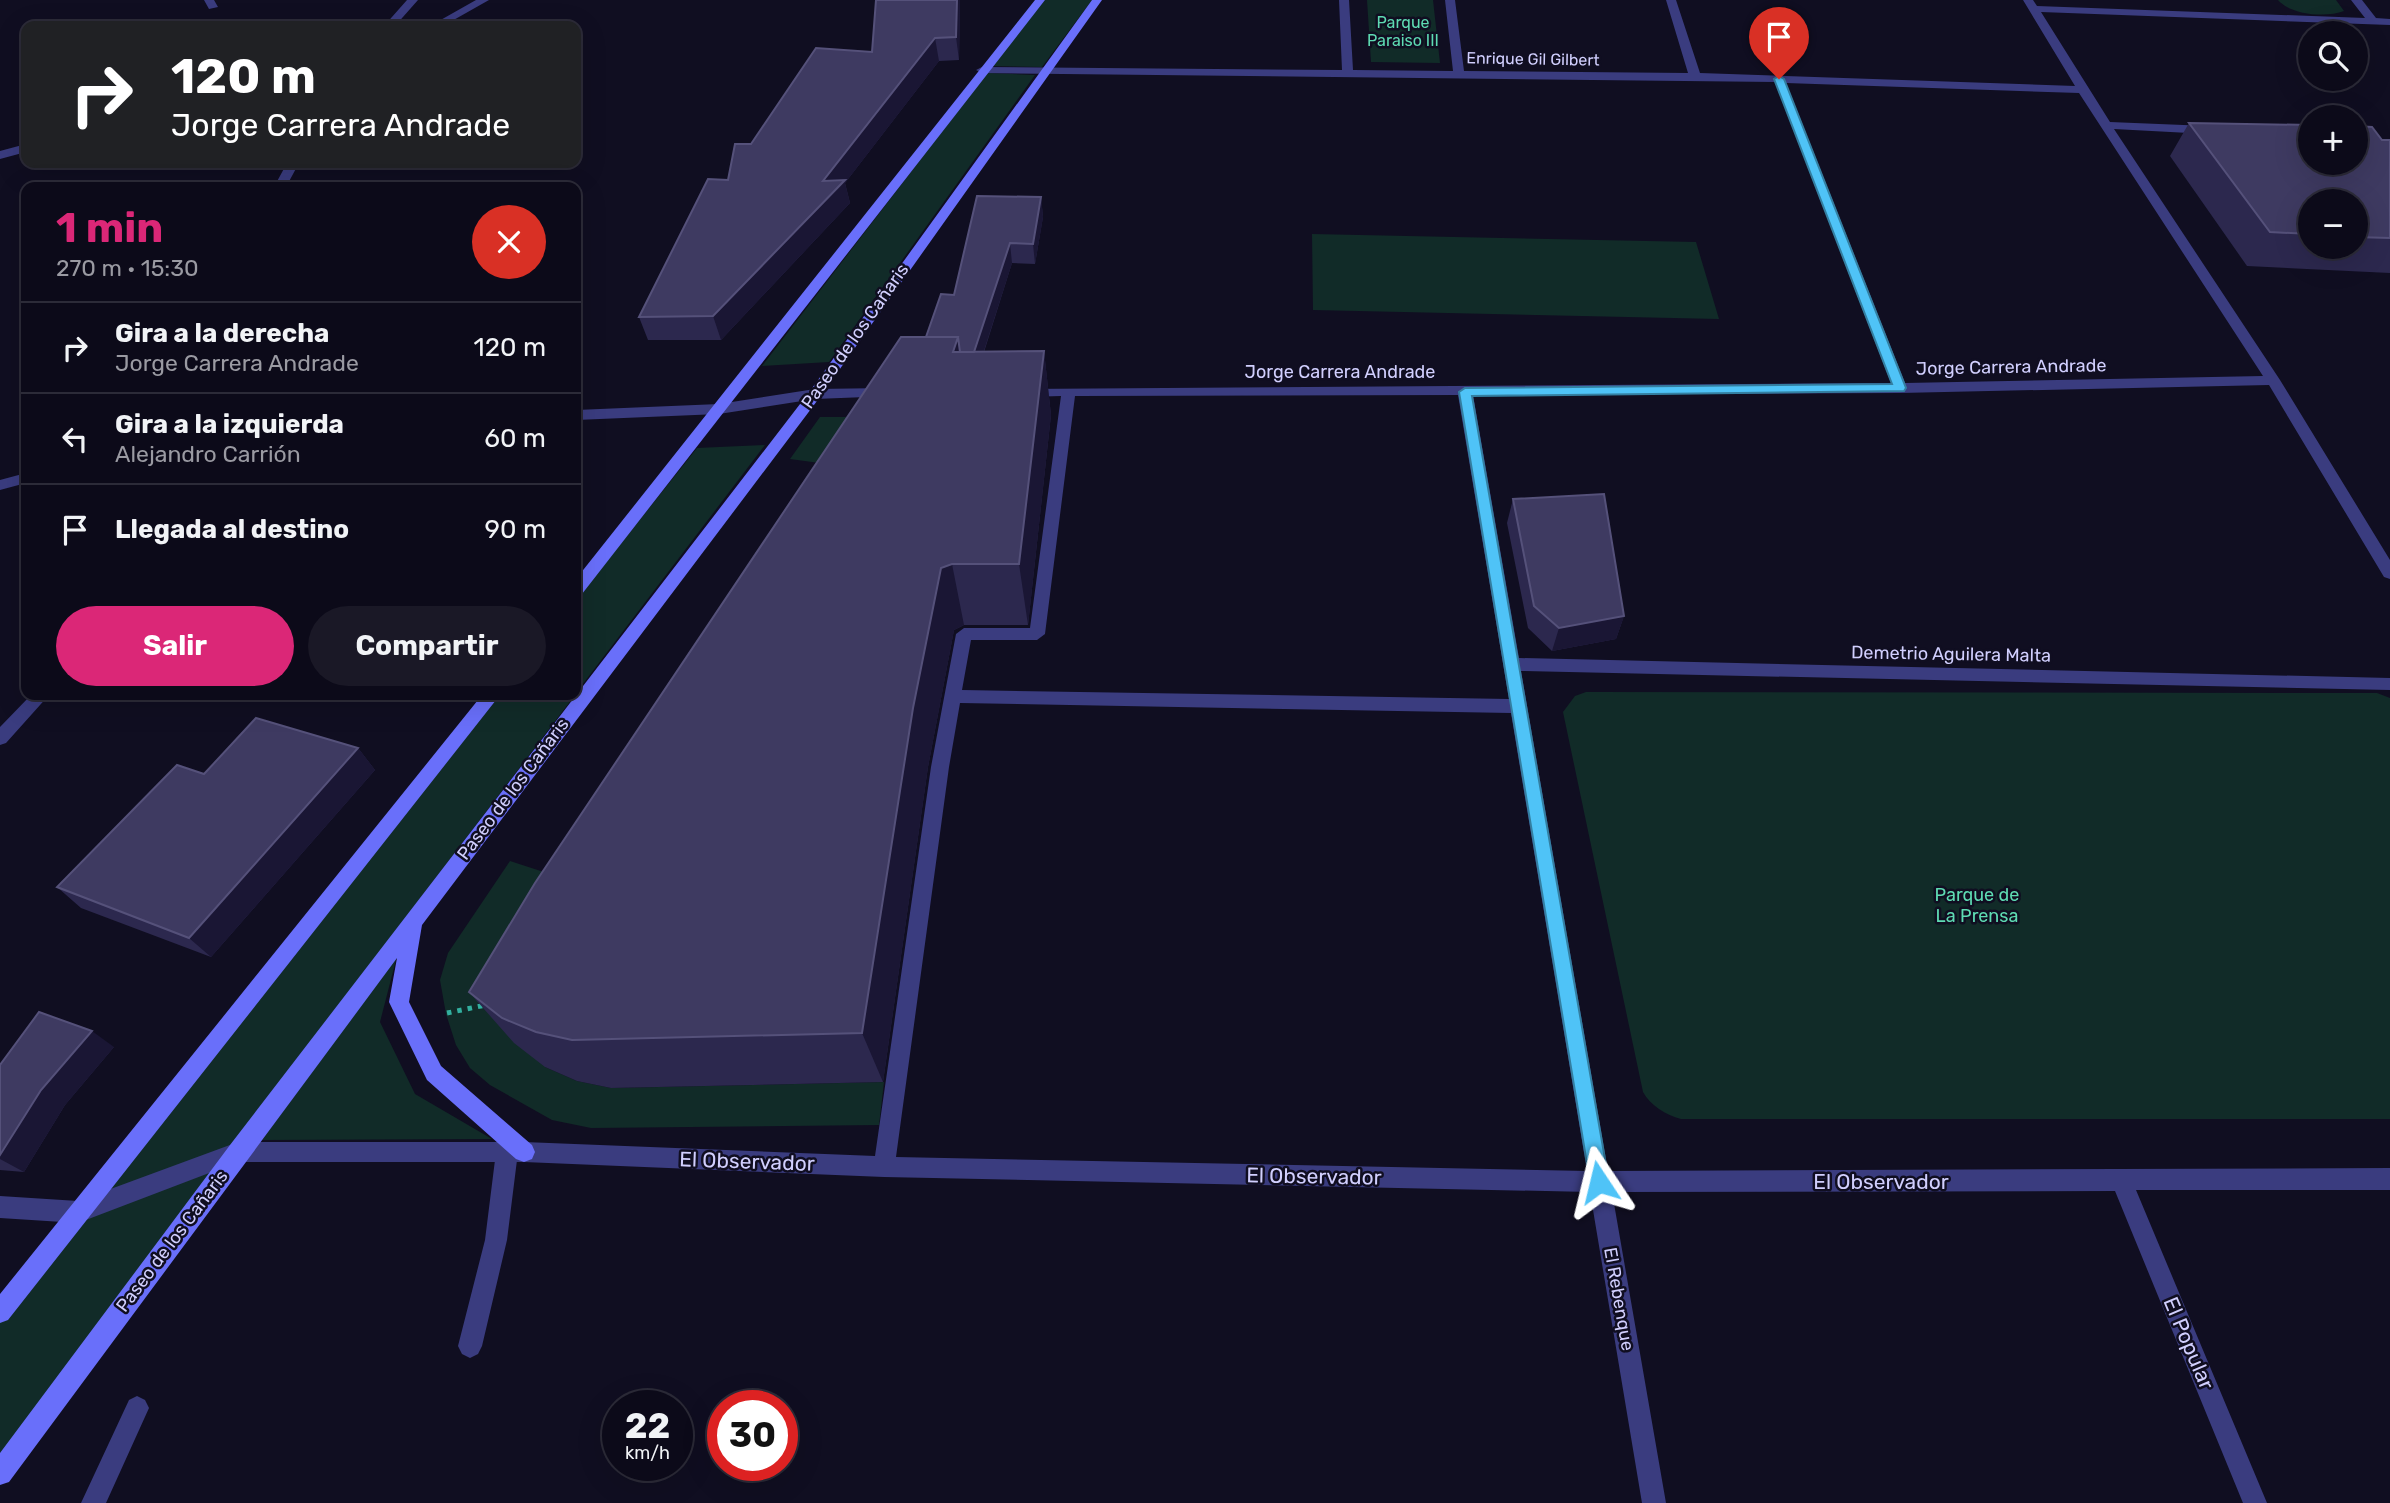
<!DOCTYPE html>
<html lang="es">
<head>
<meta charset="utf-8">
<style>
	:root { --surface:#0c0a19; --page:#1a1826; --text:#f1f3f6; --muted:#9a9aa2; --line:#2c2b38; --accent:#db2777 }
	body { margin:0; font-family:Rubik,sans-serif; background:var(--page); color:var(--text); height:100vh; display:flex; flex-direction:column; font-size:26px; white-space:nowrap }
	* { box-sizing:border-box; margin:0 }
	p { font-size:23px; color:var(--muted) }
	.icon { flex:none; width:38px; height:38px; fill:none; stroke:currentColor; stroke-width:2; stroke-linecap:round; stroke-linejoin:round }
	.map { position:relative; flex:1; overflow:hidden }
	.panel { position:absolute; left:21px; top:182px; width:560px; height:518px; display:flex; flex-direction:column; background:var(--surface); border-radius:14px; box-shadow:0 7px 28px #0002,0 0 0 2px var(--line) }
	.panel>* { flex:none }
	.guide { position:absolute; left:21px; top:21px; width:560px; height:147px; border-radius:14px; box-shadow:0 7px 28px #0002,0 0 0 2px var(--line); background:#202124; color:#fff; overflow:hidden }
	.buttons { position:absolute; left:2298px; top:21px; display:grid; gap:14px }
	.buttons a { display:grid; place-items:center; width:70px; height:70px; border-radius:50%; background:var(--surface); box-shadow:0 7px 28px #0002,0 0 0 2px var(--line); font-size:35px }
	.speed { position:absolute; left:602px; top:1390px; display:flex; gap:14px; font-size:35px; font-weight:700; text-align:center }
	.speed>* { display:grid; place-content:center; width:91px; height:91px; border-radius:50%; background:var(--surface); box-shadow:0 7px 28px #0002,0 0 0 2px var(--line); line-height:1 }
	.speed small { font-size:18px; font-weight:400 }
	.speed .limit { border:10px solid #d22; background:#fff; color:#111 }
	.pin { position:absolute; display:grid; place-items:center; width:60px; height:60px; color:#fff; margin:-72px -30px; border-radius:50% 50% 50% 0; rotate:-45deg; box-shadow:0 0 7px #0007 }
	.pin .icon { rotate:45deg }
	.me { position:absolute; width:77px; margin:-38px; rotate:350deg; stroke-linejoin:round; filter:drop-shadow(0 0 5px #0008) }
	.turn { display:flex; align-items:center; gap:24px; height:147px; padding:0 35px; font-size:32px }
	.turn .icon { width:91px; height:91px; stroke-width:2.5 }
	.turn b { display:block; font-size:49px; line-height:60px }
	.round { display:grid; place-items:center; flex:none; width:74px; height:74px; border-radius:37px; background:var(--page) }
	.head { display:flex; align-items:center; justify-content:space-between; height:119px; padding:0 35px }
	h1 { font-size:42px; font-weight:700; line-height:52px; color:var(--accent) }
	.action { display:flex; gap:14px; margin-top:auto; padding:14px 35px }
	.action a { flex:1; height:80px; border-radius:42px; background:var(--accent); color:#fff; font-size:28px; font-weight:700; line-height:80px; text-align:center }
	.action a+a { background:var(--page); color:var(--text) }
	ul { padding:0; list-style:none }
	li { display:flex; align-items:center; gap:21px; height:91px; padding:0 35px; border-top:2px solid var(--line) }
	li div { flex:1 }
	li b { display:block; font-size:26px }
	li em { font-style:normal }
	.map>svg:first-child { display:block }
	.green { fill:#112b28 }
	.lines { fill:none; stroke-linecap:round; stroke-linejoin:round }
	.path { stroke:#32af9f; stroke-width:5; stroke-dasharray:4.5 6; stroke-linecap:butt }
	.lane { fill:#3a3c7f; fill-rule:evenodd }
	.street { fill:#3a3c7f; fill-rule:evenodd }
	.secondary { fill:#696ffa; fill-rule:evenodd }
	.wall { fill:#2c284e; fill-rule:evenodd }
	.shaded-wall { fill:#1a1634 }
	.building { fill:#3e3a61; stroke:#55517a; stroke-width:2 }
	.route { fill:#4fc3f7; stroke:#337fa1; stroke-width:2 }
	.labels { text-anchor:middle; dominant-baseline:central; stroke-width:5; stroke-linejoin:round; paint-order:stroke }
	.far-park-label { font-size:16px; fill:#5edbb3; stroke:#100e21 }
	.far-street-label { font-size:16px; fill:#d1cffe; stroke:#100e21 }
	.street-label { font-size:18px; fill:#d1cffe; stroke:#100e21 }
	.park-label { font-size:18px; fill:#5edbb3; stroke:#100e21 }
	.near-street-label { font-size:21px; fill:#d1cffe; stroke:#100e21 }
</style>
</head>
<body>
<div class="map">
<svg width="2390" height="1503" viewBox="0 0 2390 1503">
	<rect width="100%" height="100%" fill="#100e21"/>
	<path class="green" d="M 1045,0 L 1092,0 L 1042,67 L 989,66 Z
		M 1367,0 L 1433,0 L 1440,63 L 1371,62 Z
		M 2278,0 L 2336,0 L 2344,11 C 2326,18 2291,15 2278,0 Z
		M 987,73 L 1035,75 L 829,362 L 762,366 Z
		M 1312,234 L 1696,242 L 1719,319 L 1313,310 Z
		M 820,417 L 859,417 L 827,464 L 790,459 Z
		M 765,445 L 576,693 L 576,600 L 697,448 Z
		M 1586,692 L 2377,693 L 2390,698 L 2390,1119 L 1681,1119 C 1666,1115 1650,1105 1643,1092 L 1563,712 L 1575,696 Z
		M 500,695 L 575,695 L 232,1145 L 97,1199 Z
		M 510,861 L 556,876 L 545,1067 L 577,1081 L 611,1088 L 884,1082 L 879,1125 L 591,1128 L 552,1120 L 490,1085 L 470,1068 L 456,1045 L 446,1014 L 440,980 L 448,953 Z
		M 397,956 L 380,1022 L 415,1094 L 492,1139 L 262,1140 Z
		M 238,1152 L 0,1473 L 0,1312 L 78,1212 Z"/>
	<g class="lines">
		<path class="path" d="M 447,1013 L 486,1005"/>
		<path class="lane" d="M 507,1142 L 515,1145 L 518,1152 L 507,1240 L 482,1346 L 478,1354 L 470,1358 L 462,1354 L 458,1346 L 485,1240 L 496,1152 L 499,1145 Z
			M 137,1396 L 145,1400 L 149,1408 L 106,1503 L 81,1503 L 129,1400 Z"/>
		<path class="street" d="M 204,0 L 214,0 L 218,7 L 209,9 Z
			M 407,0 L 418,0 L 395,26 L 384,26 Z
			M 476,0 L 489,0 L 443,26 L 430,26 Z
			M 1339,0 L 1349,0 L 1353,70 L 1453,71 L 1445,0 L 1455,0 L 1464,71 L 1688,73 L 1666,0 L 1676,0 L 1700,73 L 2075,86 L 2023,0 L 2033,0 L 2037,6 L 2365,18 L 2351,0 L 2362,0 L 2376,18 L 2390,19 L 2390,25 L 2041,12 L 2110,122 L 2208,126 L 2214,130 L 2208,134 L 2114,129 L 2280,380 L 2390,560 L 2390,579 L 2384,577 L 2269,385 L 1900,393 L 1473,395 L 1519,658 L 2390,678 L 2390,690 L 1521,671 L 1608,1171 L 2390,1168 L 2390,1190 L 2136,1190 L 2267,1503 L 2243,1503 L 2115,1191 L 1612,1192 L 1666,1503 L 1642,1503 L 1590,1192 L 884,1177 L 524,1162 L 238,1162 L 78,1223 L 0,1218 L 0,1196 L 78,1201 L 238,1142 L 524,1142 L 875,1156 L 931,767 L 956,634 L 964,628 L 1030,628 L 1061,396 L 1027,397 L 1022,395 L 1022,389 L 1891,383 L 1775,82 L 982,73 L 976,70 L 982,67 L 1342,70 ZM 1786,83 L 2079,93 L 2263,376 L 1905,383 ZM 1458,395 L 1509,699 L 962,690 L 971,640 L 1037,640 L 1045,634 L 1075,396 ZM 960,703 L 1511,713 L 1587,1171 L 896,1157 L 949,767 Z
			M 26,144 L 26,152 L 0,159 L 0,151 Z
			M 287,163 L 299,163 L 286,187 L 274,187 Z
			M 887,388 L 892,390 L 892,396 L 815,399 L 719,414 L 576,420 L 576,410 L 719,404 L 815,389 Z
			M 26,473 L 26,483 L 0,490 L 0,480 Z
			M 31,695 L 49,695 L 6,743 L 0,745 L 0,727 Z"/>
		<path class="secondary" d="M 1035,0 L 1045,0 L 582,594 L 576,596 L 576,579 Z
			M 1092,0 L 1102,0 L 820,397 L 422,925 L 409,1002 L 441,1066 L 532,1145 L 535,1152 L 532,1159 L 524,1162 L 516,1159 L 427,1080 L 389,1002 L 397,958 L 9,1482 L 0,1485 L 0,1453 L 230,1145 L 810,391 Z
			M 482,695 L 500,695 L 8,1320 L 0,1323 L 0,1294 Z"/>
	</g>
	<path class="wall" d="M 960,0 L 959,60 L 939,61 L 845,183 L 850,203 L 721,340 L 648,340 L 639,317 L 751,144 L 872,52 Z
		M 2189,123 L 2390,140 L 2390,273 L 2247,266 L 2170,156 ZM 2310,201 L 2356,201 L 2356,247 L 2310,247 Z
		M 1041,197 L 1043,217 L 1035,264 L 1012,263 L 984,352 L 1044,351 L 1051,415 L 1028,625 L 964,625 L 954,630 L 928,767 L 883,1082 L 611,1088 L 577,1081 L 545,1067 L 514,1043 L 469,992 L 954,295 Z
		M 1513,499 L 1624,616 L 1616,639 L 1552,651 L 1528,628 L 1507,523 Z
		M 358,748 L 375,770 L 211,957 L 81,908 L 57,887 L 204,774 Z
		M 114,1047 L 65,1105 L 24,1172 L 0,1170 L 0,1065 Z"/>
	<path class="shaded-wall" d="M 957,0 L 960,0 L 959,60 L 956,37 Z
		M 935,38 L 939,61 L 845,183 L 850,203 L 721,340 L 713,316 L 823,181 Z
		M 1041,197 L 1043,217 L 1035,264 L 1033,244 Z
		M 1010,243 L 1012,263 L 973,385 L 970,365 Z
		M 958,337 L 968,400 L 953,352 Z
		M 1044,351 L 1051,415 L 1028,625 L 1019,564 Z
		M 952,564 L 964,625 L 954,630 L 928,767 L 883,1082 L 862,1033 L 913,708 L 941,568 Z
		M 1624,616 L 1616,639 L 1552,651 L 1559,628 Z
		M 358,748 L 375,770 L 211,957 L 189,938 Z
		M 92,1031 L 114,1047 L 65,1105 L 24,1172 L 0,1159 L 0,1155 L 41,1090 Z"/>
	<path class="building" d="M 876,0 L 957,0 L 956,37 L 935,38 L 823,181 L 845,180 L 713,316 L 639,317 L 708,179 L 728,180 L 735,144 L 751,144 L 816,48 L 872,52 Z
		M 2189,123 L 2310,125 L 2310,163 L 2356,163 L 2356,126 L 2372,127 L 2382,140 L 2390,140 L 2390,238 L 2356,237 L 2356,201 L 2310,201 L 2310,234 L 2270,232 Z
		M 977,196 L 1041,197 L 1033,244 L 1010,243 L 974,352 L 960,352 L 958,337 L 926,337 L 941,294 L 954,295 Z
		M 901,337 L 958,337 L 953,352 L 1044,351 L 1019,564 L 952,564 L 941,568 L 913,708 L 862,1033 L 572,1040 L 536,1032 L 502,1018 L 469,992 L 535,883 Z
		M 1604,494 L 1624,616 L 1559,628 L 1534,606 L 1513,499 Z
		M 256,718 L 358,748 L 189,938 L 57,887 L 177,765 L 204,774 Z
		M 39,1012 L 92,1031 L 41,1090 L 0,1155 L 0,1065 Z"/>
	<path class="route" d="M 1779,76 L 1784,79 L 1906,388 L 1904,391 L 1472,396 L 1609,1182 L 1606,1189 L 1599,1191 L 1592,1189 L 1590,1182 L 1459,392 L 1465,388 L 1892,384 L 1774,79 Z"/>
	<g class="labels">
		<g class="far-park-label">
			<text x="1403" y="22">Parque<tspan x="1403" dy="18">Paraiso III</tspan></text>
		</g>
		<g class="far-street-label">
			<text transform="translate(1533 59) rotate(1)">Enrique Gil Gilbert</text>
		</g>
		<g class="street-label">
			<text transform="translate(855 336) rotate(-55)">Paseo de los Cañaris</text>
			<text transform="translate(2011 367) rotate(-1)">Jorge Carrera Andrade</text>
			<text x="1340" y="372">Jorge Carrera Andrade</text>
			<text transform="translate(1951 654) rotate(1)">Demetrio Aguilera Malta</text>
			<text transform="translate(513 789) rotate(-53)">Paseo de los Cañaris</text>
			<text transform="translate(172 1241) rotate(-53)">Paseo de los Cañaris</text>
			<text transform="translate(1619 1299) rotate(80)">El Rebenque</text>
		</g>
		<g class="park-label">
			<text x="1977" y="895">Parque de<tspan x="1977" dy="21">La Prensa</tspan></text>
		</g>
		<g class="near-street-label">
			<text transform="translate(747 1161) rotate(2)">El Observador</text>
			<text transform="translate(1314 1176) rotate(1)">El Observador</text>
			<text x="1881" y="1181">El Observador</text>
			<text transform="translate(2189 1343) rotate(67)">El Popular</text>
		</g>
	</g>
</svg>
<div class="buttons">
<a><svg class="icon" aria-label="search" viewBox="0 0 24 24"><circle cx="10" cy="10" r="6"/><path d="M15 15l6 6"/></svg></a>
<a>+</a>
<a>−</a>
</div>
<div class="speed"><div>22<small>km/h</small></div><div class="limit">30</div></div>
<div class="pin" style="left:1779px;top:79px;background:#d93025"><svg class="icon" aria-label="arrive" viewBox="0 0 24 24"><path d="M6 21V4h12l-3 4 3 4H6"/></svg></div>
<svg class="me" style="left:1599px;top:1182px" viewBox="-20 -20 40 40"><path d="M0-17L14 15 0 8-14 15z" fill="#4fc3f7" stroke="#fff" stroke-width="4"/></svg>
<div class="guide">
<div class="turn"><svg class="icon" aria-label="right" viewBox="0 0 24 24"><path d="M7 20v-9h11M14 6l5 5-5 5"/></svg><div><b>120 m</b>Jorge Carrera Andrade</div></div>
</div>
<section class="panel">
<div class="head"><div><h1>1 min</h1><p>270 m · 15:30</p></div><a class="round" style="background:#d93025;color:#fff"><svg class="icon" aria-label="close" viewBox="0 0 24 24"><path d="M6 6l12 12M18 6L6 18"/></svg></a></div>
<ul>
<li><svg class="icon" aria-label="right" viewBox="0 0 24 24"><path d="M7 20v-9h11M14 6l5 5-5 5"/></svg><div><b>Gira a la derecha</b><p>Jorge Carrera Andrade</p></div><em>120 m</em></li>
<li><svg class="icon" aria-label="left" viewBox="0 0 24 24"><path d="M17 20v-9H6M10 6l-5 5 5 5"/></svg><div><b>Gira a la izquierda</b><p>Alejandro Carrión</p></div><em>60 m</em></li>
<li><svg class="icon" aria-label="arrive" viewBox="0 0 24 24"><path d="M6 21V4h12l-3 4 3 4H6"/></svg><div><b>Llegada al destino</b></div><em>90 m</em></li>
</ul>
<div class="action"><a>Salir</a><a>Compartir</a></div>
</section>
</div>
</body>
</html>
